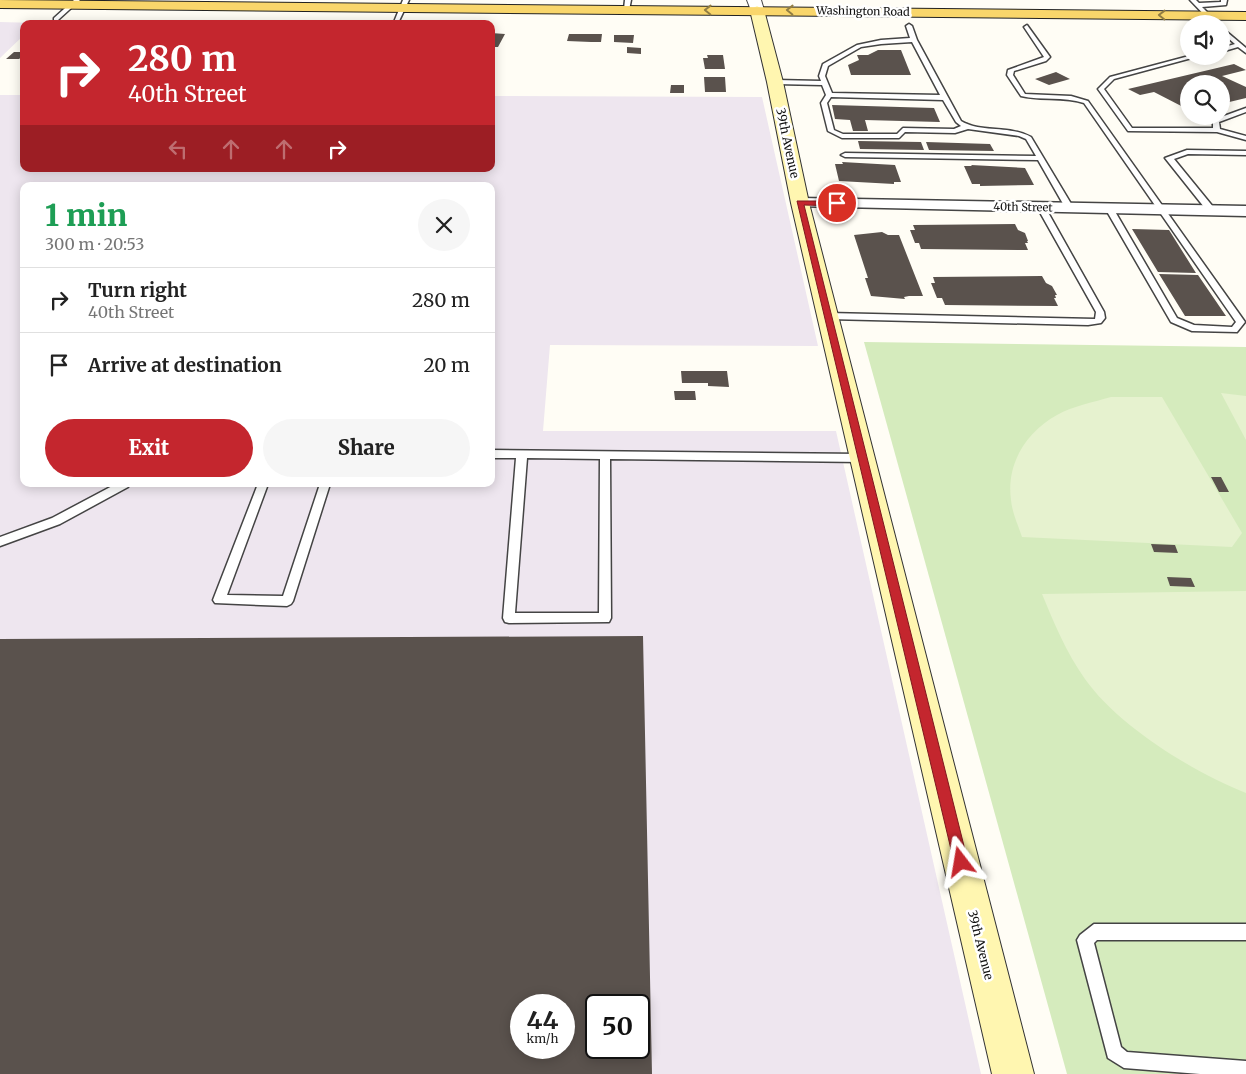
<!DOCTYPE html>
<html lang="en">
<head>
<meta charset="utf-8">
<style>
	:root { --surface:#fff; --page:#f6f6f6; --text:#222; --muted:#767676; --line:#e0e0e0; --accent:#c4262e }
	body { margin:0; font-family:Merriweather,serif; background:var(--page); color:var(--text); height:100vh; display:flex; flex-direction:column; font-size:19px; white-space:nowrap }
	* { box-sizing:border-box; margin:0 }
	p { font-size:16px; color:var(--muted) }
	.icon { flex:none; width:28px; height:28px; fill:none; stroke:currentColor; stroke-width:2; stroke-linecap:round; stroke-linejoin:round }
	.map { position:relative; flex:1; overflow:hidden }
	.drawer { position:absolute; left:20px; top:182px; width:475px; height:305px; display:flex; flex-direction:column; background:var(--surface); border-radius:10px; box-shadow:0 2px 12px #0003 }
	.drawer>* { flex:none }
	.hud { position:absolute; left:20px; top:20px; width:475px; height:152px; border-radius:10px; box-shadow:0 2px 12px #0003; background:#c4262e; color:#fff; overflow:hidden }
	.buttons { position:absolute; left:1180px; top:15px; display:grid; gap:10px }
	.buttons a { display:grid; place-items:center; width:50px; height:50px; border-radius:50%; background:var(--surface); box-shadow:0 2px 12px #0003; font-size:25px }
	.speed { position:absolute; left:510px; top:994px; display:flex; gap:10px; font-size:25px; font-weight:700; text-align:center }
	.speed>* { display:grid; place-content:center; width:65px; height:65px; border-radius:50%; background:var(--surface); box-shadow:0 2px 12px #0003; line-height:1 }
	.speed small { font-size:12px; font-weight:400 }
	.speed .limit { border:2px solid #111; border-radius:8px; background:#fff; color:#111 }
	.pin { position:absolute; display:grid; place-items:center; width:42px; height:42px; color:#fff; margin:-21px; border:2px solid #fff; border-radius:50%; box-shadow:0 1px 5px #0007 }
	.me { position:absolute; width:55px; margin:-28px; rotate:346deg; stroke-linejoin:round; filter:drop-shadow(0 0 4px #0008) }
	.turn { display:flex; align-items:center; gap:18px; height:105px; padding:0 25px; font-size:22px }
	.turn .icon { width:65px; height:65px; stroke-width:2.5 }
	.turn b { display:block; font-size:35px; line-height:42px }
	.lanes { display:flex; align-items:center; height:48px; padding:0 25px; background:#0003; justify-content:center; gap:25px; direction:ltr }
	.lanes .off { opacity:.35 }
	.round { display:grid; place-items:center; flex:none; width:52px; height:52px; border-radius:26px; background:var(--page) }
	.summary { display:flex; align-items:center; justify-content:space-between; height:85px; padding:0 25px }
	h1 { font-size:30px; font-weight:800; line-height:38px; color:#1e9e55 }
	.action { display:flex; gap:10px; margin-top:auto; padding:10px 25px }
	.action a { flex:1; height:58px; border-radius:30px; background:var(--accent); color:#fff; font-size:20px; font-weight:800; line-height:58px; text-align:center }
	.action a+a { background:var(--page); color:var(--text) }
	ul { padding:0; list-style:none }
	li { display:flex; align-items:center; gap:15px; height:65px; padding:0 25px; border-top:1px solid var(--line) }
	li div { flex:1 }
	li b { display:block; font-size:19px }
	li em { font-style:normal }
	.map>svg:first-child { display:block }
	.industrial { fill:#eee6ef; fill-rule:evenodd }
	.green { fill:#d5ebbd }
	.pitch { fill:#e6f2cf }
	.building { fill:#5a524d; fill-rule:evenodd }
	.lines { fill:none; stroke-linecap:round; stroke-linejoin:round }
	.service-casing { stroke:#444; stroke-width:3 }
	.minor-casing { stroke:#444; stroke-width:3 }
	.tertiary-casing { stroke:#444; stroke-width:2 }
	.secondary-casing { stroke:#333; stroke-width:2 }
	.primary-casing { stroke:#222; stroke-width:2 }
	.service { fill:#fff; fill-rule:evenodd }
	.minor { fill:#fff; fill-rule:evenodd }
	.tertiary { fill:#fff; fill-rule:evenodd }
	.secondary { fill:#fff6b0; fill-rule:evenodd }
	.primary { fill:#f9d66b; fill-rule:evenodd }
	.oneway { stroke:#917d42 }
	.route { fill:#c4262e; stroke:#7f191e }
	.labels { text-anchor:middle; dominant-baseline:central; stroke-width:5; stroke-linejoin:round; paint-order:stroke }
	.far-street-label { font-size:11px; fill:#111; stroke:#fff }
	.street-label { font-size:12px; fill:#111; stroke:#fff }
</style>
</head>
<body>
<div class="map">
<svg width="1246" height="1074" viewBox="0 0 1246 1074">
	<rect width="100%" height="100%" fill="#fffdf5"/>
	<path class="industrial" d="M 0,22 L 37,23 L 24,24 L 24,35 L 0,58 Z
		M 0,95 L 24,95 L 24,169 L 491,169 L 491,96 L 762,97 L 818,346 L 550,345 L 543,431 L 836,431 L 981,1074 L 0,1074 ZM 24,186 L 491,186 L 491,484 L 24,484 ZM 521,1005 L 564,1005 L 564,1048 L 521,1048 ZM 596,1005 L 639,1005 L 639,1048 L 596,1048 Z"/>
	<path class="green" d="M 864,342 L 1246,347 L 1246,1074 L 1067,1074 Z"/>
	<path class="pitch" d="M 1221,393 L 1246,396 L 1246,440 Z
		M 1111,397 L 1162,397 L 1242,533 L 1232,547 L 1022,537 C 1018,525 1012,512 1011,500 C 1006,464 1026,432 1057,415 C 1073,406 1094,402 1111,397 Z
		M 1246,591 L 1246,793 C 1193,772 1118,726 1085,679 C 1066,652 1054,623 1042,594 Z"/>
	<path class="building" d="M 491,33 L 505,34 L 498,47 L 491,47 Z
		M 569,34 L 602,34 L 601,42 L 591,42 L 567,41 Z
		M 614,35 L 634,35 L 633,43 L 614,42 Z
		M 627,47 L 641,48 L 641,54 L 627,53 Z
		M 878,50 L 901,50 L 911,75 L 851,75 L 848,65 L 859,60 L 857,55 L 868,55 Z
		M 14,52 L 24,52 L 24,55 L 19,59 L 6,59 Z
		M 707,55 L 723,55 L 725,69 L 705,69 L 703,58 L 708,58 Z
		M 1234,64 L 1246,70 L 1222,76 L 1246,87 L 1246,98 L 1221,104 L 1221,84 L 1189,84 L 1189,110 L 1154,92 L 1140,95 L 1128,89 Z
		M 1056,72 L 1070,79 L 1049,85 L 1035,79 Z
		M 704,77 L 725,77 L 726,92 L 705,92 Z
		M 671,85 L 684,85 L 684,93 L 670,93 Z
		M 832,105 L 934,108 L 940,122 L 865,120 L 868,131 L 853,131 L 850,120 L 835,119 Z
		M 858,141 L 921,142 L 924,150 L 860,149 Z
		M 926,142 L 990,144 L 994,151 L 929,150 Z
		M 842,162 L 895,165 L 901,182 L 894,182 L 894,184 L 839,181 L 835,164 L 843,164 Z
		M 971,165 L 1025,168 L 1034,185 L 980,186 L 980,184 L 972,184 L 964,166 L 972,166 Z
		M 1015,224 L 1018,230 L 1025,233 L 1028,241 L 1027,241 L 1028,243 L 1025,243 L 1028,250 L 921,249 L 919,243 L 915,243 L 910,230 L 915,230 L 913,225 Z
		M 1132,229 L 1169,230 L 1196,273 L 1158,272 Z
		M 882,232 L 888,235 L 899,235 L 923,296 L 909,296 L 904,297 L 905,299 L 871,296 L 865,278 L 868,278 L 854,235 Z
		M 1159,274 L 1198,275 L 1226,316 L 1185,316 Z
		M 1042,276 L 1046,283 L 1052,286 L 1057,295 L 1055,295 L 1056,298 L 1054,298 L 1058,306 L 945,305 L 942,298 L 937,298 L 931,283 L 935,283 L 933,277 Z
		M 681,371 L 727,371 L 729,387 L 708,386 L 708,383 L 682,383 Z
		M 674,391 L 695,391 L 696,400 L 675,400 Z
		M 1211,477 L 1221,477 L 1229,492 L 1219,492 Z
		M 1151,544 L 1175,545 L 1178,553 L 1154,552 Z
		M 1167,577 L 1191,578 L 1195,587 L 1170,586 Z
		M 643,636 L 652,1074 L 0,1074 L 0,639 ZM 521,1005 L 564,1005 L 564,1048 L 521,1048 ZM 596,1005 L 639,1005 L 639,1048 L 596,1048 Z"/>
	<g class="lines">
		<defs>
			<path id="service" d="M 74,0 L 80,0 L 58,20 L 54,20 L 54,18 Z
				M 403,0 L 409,0 L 399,21 L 394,22 Z
				M 625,0 L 631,0 L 629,10 L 624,9 Z
				M 1190,0 L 1196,0 L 1199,3 L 1221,2 L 1221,0 L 1227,0 L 1226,5 L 1202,7 L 1219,24 L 1213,24 Z
				M 909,24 L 912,26 L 917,40 L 961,121 C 981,133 1009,125 1031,137 L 1073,207 L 1072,209 L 1066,209 L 1038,160 L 845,157 L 841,155 L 845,153 L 1036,156 L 1026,139 L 1019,136 L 968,129 L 955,133 L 905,132 L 899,138 L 842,138 L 828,131 L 821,103 L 826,95 L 822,85 L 776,84 L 773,82 L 776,80 L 821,81 L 819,76 L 823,64 L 857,45 L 881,40 L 910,38 L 906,26 ZM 912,42 L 940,95 L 832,93 L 825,76 L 828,66 L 861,47 L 881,44 ZM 831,97 L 943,100 L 956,122 L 961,126 L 954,129 L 903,128 L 897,134 L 843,134 L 834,130 L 827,103 Z
				M 1027,25 L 1050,57 L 1046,61 L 1014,71 L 1013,75 L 1025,94 L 1071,96 L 1088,101 L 1245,322 L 1237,332 L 1192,331 L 1171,322 L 1105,208 L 1106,206 L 1113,208 L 1177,318 L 1194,325 L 1232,327 L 1236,322 L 1084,103 C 1063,96 1041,101 1021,96 L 1007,75 L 1008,70 L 1044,57 L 1024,27 Z
				M 1221,27 L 1246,48 L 1246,53 L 1238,47 L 1221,52 L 1221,48 L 1235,44 L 1221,32 Z
				M 1189,56 L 1199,56 L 1114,79 L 1104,89 L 1132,128 L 1213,128 L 1213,120 L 1246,108 L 1246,112 L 1219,122 L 1220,129 L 1246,136 L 1246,140 L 1217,132 L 1128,131 L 1098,89 L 1110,77 Z
				M 1187,150 L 1246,151 L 1246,155 L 1188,154 L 1174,159 L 1214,208 L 1214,212 L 1208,212 L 1165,158 Z
				M 1038,205 L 1045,207 L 1104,312 L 1105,318 L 1101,323 L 1088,325 L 828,319 L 824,316 L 828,313 L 1095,319 L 1096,312 L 1037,207 Z
				M 491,450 L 862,454 L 867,458 L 862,462 L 610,459 L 611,618 L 609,622 L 509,623 L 505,622 L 503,618 L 516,458 L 491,458 ZM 527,458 L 600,459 L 599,613 L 515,613 Z
				M 116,484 L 129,484 L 128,487 L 60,524 L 0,546 L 0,537 L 52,518 Z
				M 258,484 L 268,484 L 227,595 L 283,596 L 320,484 L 330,484 L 293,601 L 291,604 L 287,606 L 215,603 L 213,600 Z
				M 1094,924 L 1246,924 L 1246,940 L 1097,940 L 1094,943 L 1121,1047 L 1127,1052 L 1246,1061 L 1246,1074 L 1200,1074 L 1124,1068 L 1108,1058 L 1077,940 L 1080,935 Z"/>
			<path id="minor" d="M 800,198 L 1246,206 L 1246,216 L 795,206 L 792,203 L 795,200 Z"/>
			<path id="tertiary" d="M 747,0 L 761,0 L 764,10 L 762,13 L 752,13 Z"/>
			<path id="secondary" d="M 757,6 L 764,10 L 783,82 L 809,203 L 1034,1074 L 992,1074 L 791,203 L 767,82 L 750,10 Z"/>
			<path id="primary" d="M 0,0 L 1246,12 L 1246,20 L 0,8 Z"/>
		</defs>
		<use href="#service" class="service-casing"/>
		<use href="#minor" class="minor-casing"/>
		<use href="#tertiary" class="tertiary-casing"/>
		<use href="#secondary" class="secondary-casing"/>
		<use href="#primary" class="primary-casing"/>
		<use href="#service" class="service"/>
		<use href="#minor" class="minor"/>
		<use href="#tertiary" class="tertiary"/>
		<use href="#secondary" class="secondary"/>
		<use href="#primary" class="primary"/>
	</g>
	<defs><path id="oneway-chevron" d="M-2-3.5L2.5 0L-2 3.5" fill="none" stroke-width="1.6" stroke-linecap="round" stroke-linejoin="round" transform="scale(1.25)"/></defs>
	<g class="oneway">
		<use href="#oneway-chevron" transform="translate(708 10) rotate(-179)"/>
		<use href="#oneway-chevron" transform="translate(790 10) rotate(-179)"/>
		<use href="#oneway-chevron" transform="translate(1162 15) rotate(-179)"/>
	</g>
	<path class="route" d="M 797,201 L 837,201 L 841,203 L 837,206 L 804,205 L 968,862 L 966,868 L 961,870 L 956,868 L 954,862 Z"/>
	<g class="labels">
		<g class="far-street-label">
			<text transform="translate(863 11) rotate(1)">Washington Road</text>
			<text transform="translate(1023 207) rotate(1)">40th Street</text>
		</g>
		<g class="street-label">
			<text transform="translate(788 143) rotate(78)">39th Avenue</text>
			<text transform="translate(981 945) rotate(76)">39th Avenue</text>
		</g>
	</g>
</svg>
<div class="buttons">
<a><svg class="icon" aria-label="sound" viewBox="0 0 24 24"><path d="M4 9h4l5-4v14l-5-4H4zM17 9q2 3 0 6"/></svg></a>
<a><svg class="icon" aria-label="search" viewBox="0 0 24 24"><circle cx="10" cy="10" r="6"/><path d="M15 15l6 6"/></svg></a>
</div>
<div class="speed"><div>44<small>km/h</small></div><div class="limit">50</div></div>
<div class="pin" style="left:837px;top:203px;background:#d93025"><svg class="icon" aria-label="arrive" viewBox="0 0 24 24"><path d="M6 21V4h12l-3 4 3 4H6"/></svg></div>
<svg class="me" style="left:961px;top:862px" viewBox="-20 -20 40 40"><path d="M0-17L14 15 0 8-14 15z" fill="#c4262e" stroke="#fff" stroke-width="4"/></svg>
<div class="hud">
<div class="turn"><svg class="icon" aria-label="right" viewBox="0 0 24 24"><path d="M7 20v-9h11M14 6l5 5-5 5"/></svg><div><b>280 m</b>40th Street</div></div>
<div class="lanes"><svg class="icon off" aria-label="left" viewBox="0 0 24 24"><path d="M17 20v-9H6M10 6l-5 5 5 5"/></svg><svg class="icon off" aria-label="ahead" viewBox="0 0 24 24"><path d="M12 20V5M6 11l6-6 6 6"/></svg><svg class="icon off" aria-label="ahead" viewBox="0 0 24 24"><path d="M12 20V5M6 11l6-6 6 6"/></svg><svg class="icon" aria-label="right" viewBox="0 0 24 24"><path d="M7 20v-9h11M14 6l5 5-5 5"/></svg></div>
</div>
<section class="drawer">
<div class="summary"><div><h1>1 min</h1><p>300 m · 20:53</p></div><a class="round"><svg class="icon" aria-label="close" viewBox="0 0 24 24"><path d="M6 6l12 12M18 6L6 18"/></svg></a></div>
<ul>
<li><svg class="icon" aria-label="right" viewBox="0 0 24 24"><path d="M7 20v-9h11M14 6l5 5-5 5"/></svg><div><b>Turn right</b><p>40th Street</p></div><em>280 m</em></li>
<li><svg class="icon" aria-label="arrive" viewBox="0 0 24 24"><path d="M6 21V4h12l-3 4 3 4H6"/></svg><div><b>Arrive at destination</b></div><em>20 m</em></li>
</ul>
<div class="action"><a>Exit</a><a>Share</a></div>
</section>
</div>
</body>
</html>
